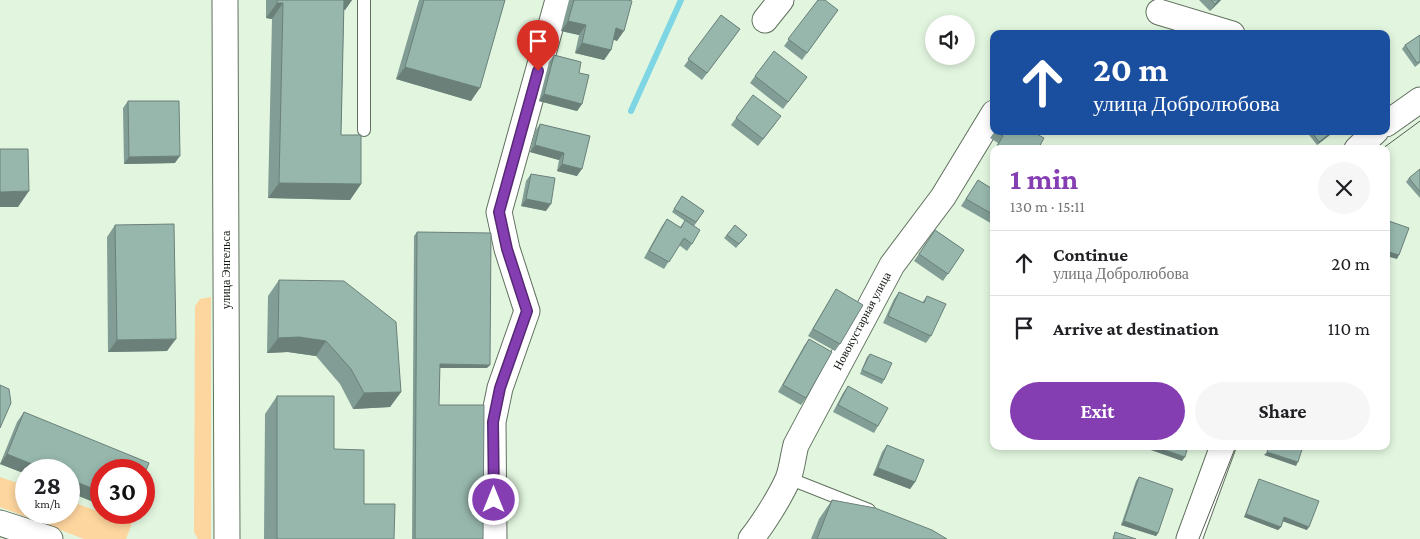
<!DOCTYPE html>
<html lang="en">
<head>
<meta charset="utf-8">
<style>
	:root { --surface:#fff; --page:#f6f6f6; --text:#202124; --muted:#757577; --line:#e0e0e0; --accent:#853eb2 }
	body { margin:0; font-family:"Crimson Pro",serif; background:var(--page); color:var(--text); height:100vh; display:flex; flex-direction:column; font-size:19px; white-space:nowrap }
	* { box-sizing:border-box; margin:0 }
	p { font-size:16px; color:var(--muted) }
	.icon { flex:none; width:28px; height:28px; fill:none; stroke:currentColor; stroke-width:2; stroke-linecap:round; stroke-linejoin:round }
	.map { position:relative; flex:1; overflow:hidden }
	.panel { position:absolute; left:990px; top:145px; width:400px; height:305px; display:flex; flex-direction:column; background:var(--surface); border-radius:10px; box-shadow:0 2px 8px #0003 }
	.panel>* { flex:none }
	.guide { position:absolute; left:990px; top:30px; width:400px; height:105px; border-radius:10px; box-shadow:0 2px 8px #0003; background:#1a4fa0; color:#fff; overflow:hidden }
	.buttons { position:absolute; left:925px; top:15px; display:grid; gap:10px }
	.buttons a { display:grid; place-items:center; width:50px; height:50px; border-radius:50%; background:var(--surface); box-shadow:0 2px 8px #0003; font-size:25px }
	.speed { position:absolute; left:15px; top:459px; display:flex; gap:10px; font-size:25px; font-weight:700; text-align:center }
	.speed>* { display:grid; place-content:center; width:65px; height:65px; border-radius:50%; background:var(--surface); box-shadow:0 2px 8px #0003; line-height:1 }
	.speed small { font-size:12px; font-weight:400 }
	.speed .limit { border:8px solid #d22; background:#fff; color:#111 }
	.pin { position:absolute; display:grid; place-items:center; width:42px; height:42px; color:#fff; margin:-51px -21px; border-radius:50% 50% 50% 0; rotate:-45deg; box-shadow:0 0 5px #0007 }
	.pin .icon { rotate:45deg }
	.me { position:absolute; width:55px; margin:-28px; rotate:0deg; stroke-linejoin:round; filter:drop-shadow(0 0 4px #0008) }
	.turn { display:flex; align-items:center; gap:18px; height:105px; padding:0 20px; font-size:22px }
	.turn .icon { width:65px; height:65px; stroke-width:2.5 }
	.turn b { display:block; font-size:35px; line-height:42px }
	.round { display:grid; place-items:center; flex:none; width:52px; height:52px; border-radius:26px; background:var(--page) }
	.head { display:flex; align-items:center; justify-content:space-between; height:85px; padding:0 20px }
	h1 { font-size:30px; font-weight:700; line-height:38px; color:var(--accent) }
	.primary-button { display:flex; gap:10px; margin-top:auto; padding:10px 20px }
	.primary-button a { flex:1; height:58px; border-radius:30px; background:var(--accent); color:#fff; font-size:20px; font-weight:700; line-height:58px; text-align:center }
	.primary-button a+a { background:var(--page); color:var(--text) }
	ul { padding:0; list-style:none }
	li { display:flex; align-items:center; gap:15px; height:65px; padding:0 20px; border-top:1px solid var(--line) }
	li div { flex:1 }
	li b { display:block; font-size:19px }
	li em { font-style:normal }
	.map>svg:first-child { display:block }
	.green { fill:#fdd59e }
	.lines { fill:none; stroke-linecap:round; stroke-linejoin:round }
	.stream { stroke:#7ed5e3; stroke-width:6 }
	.lane-casing { stroke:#60715e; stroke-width:14 }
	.street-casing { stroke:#60715e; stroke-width:27 }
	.lane { stroke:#fff; stroke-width:12 }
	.street { stroke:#fff; stroke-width:25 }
	.tram { stroke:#525d50; stroke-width:1 }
	.wall { fill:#829d95 }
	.shaded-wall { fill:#6a8079 }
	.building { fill:#97b7ad; stroke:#6a8079 }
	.route-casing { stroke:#562874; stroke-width:12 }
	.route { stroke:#853eb2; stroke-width:9 }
	.labels { text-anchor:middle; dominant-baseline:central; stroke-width:4; stroke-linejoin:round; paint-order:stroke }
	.street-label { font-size:12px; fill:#121911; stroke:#fff }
</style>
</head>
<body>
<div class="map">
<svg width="1420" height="539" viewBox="0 0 1420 539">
	<rect width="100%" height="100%" fill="#e2f6df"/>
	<path class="green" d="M 211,297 L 211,539 L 198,539 L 194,532 L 195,306 L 200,299 Z
		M 0,477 L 26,486 L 26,512 L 69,512 L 69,501 L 132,523 L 126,539 L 84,539 L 0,507 Z"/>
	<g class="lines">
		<path class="stream" d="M 631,111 L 681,0"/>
		<defs>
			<path id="lane" d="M 364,130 L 364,0
				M 788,478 L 869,510"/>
			<path id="street" d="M 225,0 L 227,539
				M 1159,12 L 1232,34
				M 765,20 L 781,0
				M 1386,124 L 1420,100
				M 1357,149 L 1376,131
				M 0,523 L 50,539
				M 494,539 L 493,422 L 500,388 L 527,311 L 507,249 L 499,212 L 558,0
				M 751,539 C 763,524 780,497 788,479 C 792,469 793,456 796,445 L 892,265 L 943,197 L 994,113
				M 1189,539 L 1223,446"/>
		</defs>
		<use href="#lane" class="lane-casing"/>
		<use href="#street" class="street-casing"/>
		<use href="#lane" class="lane"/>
		<use href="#street" class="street"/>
		<path class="tram" d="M 1382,149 L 1420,121
			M 1199,539 L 1236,446"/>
	</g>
	<path class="wall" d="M 266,0 L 352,0 L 345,10 L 344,10 L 341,135 L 361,184 L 350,200 L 268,198 L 272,19 L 266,18 Z
		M 419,0 L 505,0 L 471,101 L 396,79 Z
		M 569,0 L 628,0 L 617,41 L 613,39 L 611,50 L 604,60 L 575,53 L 579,35 L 561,31 Z
		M 818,0 L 838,10 L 802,60 L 784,46 Z
		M 1199,0 L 1221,0 L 1210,11 Z
		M 721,15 L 740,29 L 702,80 L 684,66 Z
		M 1420,35 L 1420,63 L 1415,67 L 1402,49 L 1405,45 Z
		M 554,55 L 579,73 L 582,104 L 577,111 L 539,101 L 549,62 Z
		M 755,76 L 807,77 L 783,109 L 750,83 Z
		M 753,95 L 776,123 L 758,146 L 731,125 Z
		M 128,101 L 175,163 L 124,164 L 123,108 Z
		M 540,124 L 590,136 L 577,176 L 557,171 L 559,160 L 530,152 L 535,131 Z
		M 995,131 L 1031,131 L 1038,149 L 995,149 L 998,143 L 990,138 Z
		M 1306,131 L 1335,131 L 1317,145 Z
		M 1420,169 L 1420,198 L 1406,182 L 1409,178 Z
		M 531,174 L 546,211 L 521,206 L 526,181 Z
		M 978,180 L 994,190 L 994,225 L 961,206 Z
		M 682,196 L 704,211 L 694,226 L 692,244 L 687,251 L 679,245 L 664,269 L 644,258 L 662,226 L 667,219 L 680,227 L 685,221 L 672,212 Z
		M 115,225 L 167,351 L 108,352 L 107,237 Z
		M 735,225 L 747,235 L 736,248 L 724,238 Z
		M 935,230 L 964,250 L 943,281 L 914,261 Z
		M 417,232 L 487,368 L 440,368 L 439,405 L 483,539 L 412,539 L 414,236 Z
		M 279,280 L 401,392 L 390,407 L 353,409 L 340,384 L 316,356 L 288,352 L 267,353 L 268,296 Z
		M 836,289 L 840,344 L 835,351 L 808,336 Z
		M 899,292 L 922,303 L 927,296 L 931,336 L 926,343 L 883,323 L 894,299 Z
		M 809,339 L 806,398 L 801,405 L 778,392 L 804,346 Z
		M 870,354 L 884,380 L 882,384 L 860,374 L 867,357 Z
		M 848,386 L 878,426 L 874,433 L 833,412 L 843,393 Z
		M 277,396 L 334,449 L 364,504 L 394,539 L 264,539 L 265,414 Z
		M 24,412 L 101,470 L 101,505 L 69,492 L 26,470 L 26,474 L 0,464 L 17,422 Z
		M 887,445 L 915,482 L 910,489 L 873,475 L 882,452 Z
		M 1139,477 L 1158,533 L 1156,536 L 1121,525 L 1136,481 Z
		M 1259,479 L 1307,530 L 1283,521 L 1281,527 L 1278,530 L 1244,517 L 1257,483 Z
		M 832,500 L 947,539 L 811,539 L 819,519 Z"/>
	<path class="shaded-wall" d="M 340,0 L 352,0 L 345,10 L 333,9 Z
		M 1219,0 L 1221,0 L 1210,11 L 1215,4 Z
		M 277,3 L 283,3 L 272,19 L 266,18 Z
		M 568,21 L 586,25 L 579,35 L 561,31 Z
		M 616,28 L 624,31 L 617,41 L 609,38 Z
		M 582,43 L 611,50 L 604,60 L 575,53 Z
		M 405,67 L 480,88 L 471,101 L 396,79 Z
		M 544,94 L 582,104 L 577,111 L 539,101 Z
		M 1333,131 L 1335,131 L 1317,145 L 1319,142 Z
		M 535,145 L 564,153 L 559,160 L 530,152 Z
		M 180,156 L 175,163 L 124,164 L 129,157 Z
		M 562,164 L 582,169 L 577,176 L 557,171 Z
		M 279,183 L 361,184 L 350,200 L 268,198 Z
		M 29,191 L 18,207 L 0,207 L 0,192 Z
		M 526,199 L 551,204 L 546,211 L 521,206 Z
		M 1386,251 L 1399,255 L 1397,259 L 1386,256 Z
		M 299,337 L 326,341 L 316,356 L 288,352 L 267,353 L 278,338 Z
		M 176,339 L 167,351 L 108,352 L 117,340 Z
		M 440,364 L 490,365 L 487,368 L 437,368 Z
		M 401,392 L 390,407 L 353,409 L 364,393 Z
		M 1147,446 L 1153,446 L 1185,457 L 1182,461 L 1145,448 Z
		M 1267,452 L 1298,462 L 1296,466 L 1264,455 Z
		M 7,454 L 47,470 L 26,470 L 26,474 L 0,464 Z
		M 878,468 L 915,482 L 910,489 L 873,475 Z
		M 69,479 L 101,492 L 101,505 L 69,492 Z
		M 1246,514 L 1281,527 L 1278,530 L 1244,517 Z
		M 1284,517 L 1309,527 L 1307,530 L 1282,521 Z
		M 1124,521 L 1158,533 L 1156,536 L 1121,525 Z"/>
	<path class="building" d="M 277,0 L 344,0 L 341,135 L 361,135 L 361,184 L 279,183 L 283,3 L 277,3 Z
		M 424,0 L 505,0 L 480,88 L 405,67 Z
		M 574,0 L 628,0 L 632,1 L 624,31 L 616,28 L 611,50 L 582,43 L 586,25 L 568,21 Z
		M 818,0 L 825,0 L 838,10 L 807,53 L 788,39 Z
		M 1211,0 L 1219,0 L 1215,4 Z
		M 721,15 L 740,29 L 707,73 L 688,59 Z
		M 1420,35 L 1420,61 L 1417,63 L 1405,45 Z
		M 774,51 L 807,77 L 788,102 L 755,76 Z
		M 1386,52 L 1389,56 L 1386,58 Z
		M 554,55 L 581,62 L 579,73 L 589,75 L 582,104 L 544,94 Z
		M 753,95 L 781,116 L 763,139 L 736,118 Z
		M 128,101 L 179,101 L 180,156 L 129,157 Z
		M 540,124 L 590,136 L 582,169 L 562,164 L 564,153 L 535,145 Z
		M 995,131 L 1031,131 L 1044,138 L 1038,149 L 997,149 L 996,148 L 1003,136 Z
		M 1311,131 L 1333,131 L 1319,142 Z
		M 0,149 L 28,149 L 29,191 L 0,192 Z
		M 1420,169 L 1420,192 L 1409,178 Z
		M 531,174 L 555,178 L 551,204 L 526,199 Z
		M 978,180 L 994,190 L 994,215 L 966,199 Z
		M 682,196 L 704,211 L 696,222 L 674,209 Z
		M 667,219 L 681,228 L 685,220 L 700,230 L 692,244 L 684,238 L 669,262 L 649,251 Z
		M 1386,220 L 1409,228 L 1399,255 L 1386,251 Z
		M 174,224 L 176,339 L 117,340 L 115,225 Z
		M 735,225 L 747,235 L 739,244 L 727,235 Z
		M 935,230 L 964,250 L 948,274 L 919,254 Z
		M 417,232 L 491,233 L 490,365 L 440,364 L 439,405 L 484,405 L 483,539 L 415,539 Z
		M 279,280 L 344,281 L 396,322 L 401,392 L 364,393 L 351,369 L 326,341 L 299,337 L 278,338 Z
		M 836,289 L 863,305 L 840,344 L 813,329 Z
		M 899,292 L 924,303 L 927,296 L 946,304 L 931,336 L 888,316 Z
		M 809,339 L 832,352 L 806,398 L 783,385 Z
		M 870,354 L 892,363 L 884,380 L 862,370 Z
		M 0,385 L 9,389 L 11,403 L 0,428 Z
		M 848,386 L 888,408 L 878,426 L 838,405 Z
		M 277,396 L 334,396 L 334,449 L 364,450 L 364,504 L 395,504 L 394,539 L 277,539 Z
		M 24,412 L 149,463 L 144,475 L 144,470 L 101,470 L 101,492 L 69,479 L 69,470 L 47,470 L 7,454 Z
		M 887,445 L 924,460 L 915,482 L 878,468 Z
		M 1153,446 L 1188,446 L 1185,457 Z
		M 1269,446 L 1303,446 L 1298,462 L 1267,452 Z
		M 1139,477 L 1173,489 L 1158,533 L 1124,521 Z
		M 1259,479 L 1319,501 L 1309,527 L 1284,517 L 1281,527 L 1246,514 Z
		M 832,500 L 875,508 L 932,530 L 947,539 L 817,539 Z
		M 1115,532 L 1136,539 L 1113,539 Z"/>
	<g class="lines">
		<defs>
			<path id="route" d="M 494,500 L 493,422 L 500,388 L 527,311 L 507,249 L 499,212 L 538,71"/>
		</defs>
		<use href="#route" class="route-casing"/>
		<use href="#route" class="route"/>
	</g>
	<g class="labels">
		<g class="street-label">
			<text transform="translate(226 270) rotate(-90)">улица Энгельса</text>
			<text transform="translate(862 321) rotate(-62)">Новокустарная улица</text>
		</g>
	</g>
</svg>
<div class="buttons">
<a><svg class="icon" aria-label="sound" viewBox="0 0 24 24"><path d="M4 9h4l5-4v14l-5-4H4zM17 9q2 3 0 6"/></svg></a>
</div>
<div class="speed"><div>28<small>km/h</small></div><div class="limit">30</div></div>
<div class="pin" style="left:538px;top:71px;background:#d93025"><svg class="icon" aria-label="arrive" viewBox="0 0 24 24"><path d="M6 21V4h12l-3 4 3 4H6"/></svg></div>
<svg class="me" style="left:494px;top:500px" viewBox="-20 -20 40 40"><circle r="17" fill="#853eb2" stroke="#fff" stroke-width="3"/><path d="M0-11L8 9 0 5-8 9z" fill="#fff"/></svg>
<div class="guide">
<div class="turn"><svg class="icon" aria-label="ahead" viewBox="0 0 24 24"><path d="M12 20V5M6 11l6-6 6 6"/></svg><div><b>20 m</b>улица Добролюбова</div></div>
</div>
<section class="panel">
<div class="head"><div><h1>1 min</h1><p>130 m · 15:11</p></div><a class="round"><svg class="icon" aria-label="close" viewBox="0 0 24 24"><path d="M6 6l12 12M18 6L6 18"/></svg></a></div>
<ul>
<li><svg class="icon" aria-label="ahead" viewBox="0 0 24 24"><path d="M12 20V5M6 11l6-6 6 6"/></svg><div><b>Continue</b><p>улица Добролюбова</p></div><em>20 m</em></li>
<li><svg class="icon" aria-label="arrive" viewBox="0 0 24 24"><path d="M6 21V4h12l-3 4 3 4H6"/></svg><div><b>Arrive at destination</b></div><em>110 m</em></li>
</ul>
<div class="primary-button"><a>Exit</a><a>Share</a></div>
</section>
</div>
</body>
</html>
